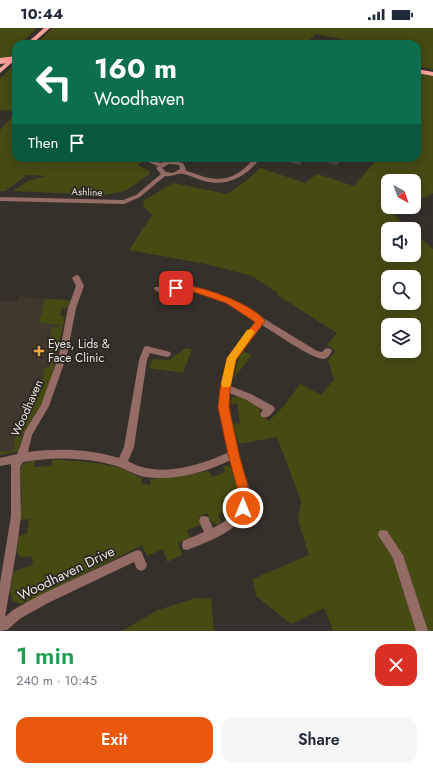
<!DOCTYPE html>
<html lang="en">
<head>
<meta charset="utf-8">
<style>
	:root { --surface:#fff; --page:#f6f6f7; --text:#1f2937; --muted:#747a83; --accent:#ea580c }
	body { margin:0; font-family:Jost,sans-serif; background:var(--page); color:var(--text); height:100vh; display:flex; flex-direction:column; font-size:15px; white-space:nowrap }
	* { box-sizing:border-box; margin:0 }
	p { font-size:13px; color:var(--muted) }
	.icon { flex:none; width:22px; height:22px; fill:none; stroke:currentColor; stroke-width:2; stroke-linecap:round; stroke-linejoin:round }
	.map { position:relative; height:603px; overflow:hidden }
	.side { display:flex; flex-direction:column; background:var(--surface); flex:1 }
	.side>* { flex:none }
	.hud { position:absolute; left:12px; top:12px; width:409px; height:122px; border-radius:12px; box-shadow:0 2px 10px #0003; background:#0b6e4f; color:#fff; overflow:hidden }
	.needle { width:26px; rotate:140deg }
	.tools { position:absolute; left:381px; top:146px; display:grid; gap:8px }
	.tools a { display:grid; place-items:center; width:40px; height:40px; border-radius:8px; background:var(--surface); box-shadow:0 2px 10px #0003; font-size:20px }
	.pin { position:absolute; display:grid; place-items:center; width:34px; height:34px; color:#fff; margin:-17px; border-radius:8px; box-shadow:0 2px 6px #0006 }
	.me { position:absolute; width:44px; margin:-22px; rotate:0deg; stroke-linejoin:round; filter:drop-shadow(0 0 3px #0008) }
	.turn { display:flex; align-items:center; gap:14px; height:84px; padding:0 16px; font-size:18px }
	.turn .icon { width:52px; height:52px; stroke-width:2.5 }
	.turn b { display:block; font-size:28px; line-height:34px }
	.then { display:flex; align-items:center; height:38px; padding:0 16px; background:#0003; gap:8px; font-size:15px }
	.round { display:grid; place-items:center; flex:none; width:42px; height:42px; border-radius:12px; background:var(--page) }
	.headline { display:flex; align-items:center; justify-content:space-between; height:68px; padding:0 16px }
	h1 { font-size:24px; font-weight:600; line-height:30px; color:#1e9e55 }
	.primary-button { display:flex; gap:8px; margin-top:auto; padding:8px 16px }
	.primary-button a { flex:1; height:46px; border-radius:12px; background:var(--accent); color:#fff; font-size:16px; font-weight:600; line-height:46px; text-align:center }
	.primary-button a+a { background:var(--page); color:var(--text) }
	.status { display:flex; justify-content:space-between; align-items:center; height:28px; padding:0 20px; background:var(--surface); direction:ltr }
	.status svg { height:11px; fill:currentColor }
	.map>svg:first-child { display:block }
	.built { fill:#41382d }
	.green { fill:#464b14; fill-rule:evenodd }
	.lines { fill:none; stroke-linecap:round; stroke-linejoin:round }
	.street { fill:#956b65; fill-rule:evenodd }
	.primary { fill:#f8a298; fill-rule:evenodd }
	.primary-bridge { stroke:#f8a298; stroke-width:6 }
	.wall { fill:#534d47 }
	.shaded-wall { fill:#433f3a }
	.route { fill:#ea580c; stroke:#983908 }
	.slow { fill:#f59e0b }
	.poi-dot { fill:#f1a540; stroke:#2c2620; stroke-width:1.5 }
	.labels { text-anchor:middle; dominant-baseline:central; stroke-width:3.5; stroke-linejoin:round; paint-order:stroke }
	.far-street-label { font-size:10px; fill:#e7e3df; stroke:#2c2620 }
	.poi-label { font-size:12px; fill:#e7e3df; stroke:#2c2620; text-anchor:start }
	.street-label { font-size:12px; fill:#e7e3df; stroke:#2c2620 }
	.near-street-label { font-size:14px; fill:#e7e3df; stroke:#2c2620 }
</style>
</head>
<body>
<div class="status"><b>10:44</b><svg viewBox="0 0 49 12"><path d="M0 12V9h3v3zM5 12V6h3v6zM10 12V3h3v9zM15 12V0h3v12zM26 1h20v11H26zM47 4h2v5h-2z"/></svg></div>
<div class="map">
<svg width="433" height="603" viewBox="0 0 433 603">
	<rect width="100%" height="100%" fill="#36302a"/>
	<path class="built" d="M 20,268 L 45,271 L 40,295 L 61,297 L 55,324 L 52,324 L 50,339 L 45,340 L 41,358 L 38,359 L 34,378 L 26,379 L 22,400 L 17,401 L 13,423 L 0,424 L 0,273 L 16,273 Z"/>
	<path class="green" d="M 0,0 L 37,0 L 20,16 L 16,16 L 16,20 L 11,25 L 11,28 L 0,31 Z
		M 53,0 L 433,0 L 433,41 L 417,38 L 417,16 L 354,16 L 356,14 L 316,6 L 305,16 L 231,12 L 186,13 L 190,16 L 36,16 Z
		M 16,35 L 16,84 L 0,82 L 0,51 Z
		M 417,45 L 433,48 L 433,165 L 414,175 L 414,153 L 388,153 L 388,179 L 406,179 L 393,186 L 410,201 L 388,201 L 388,227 L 414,227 L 414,204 L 433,221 L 433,603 L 333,603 L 324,580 L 291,596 L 256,568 L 253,551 L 309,527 L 298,492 L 301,473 L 277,409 L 239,416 L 233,396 L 240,395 L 237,375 L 231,376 L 232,370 L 240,368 L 258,377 L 260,382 L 259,386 L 269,393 L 283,379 L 300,356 L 321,367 L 335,350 L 333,349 L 328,332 L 335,324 L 334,321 L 327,317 L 337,305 L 277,267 L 279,266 L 252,248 L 206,236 L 129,222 L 152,187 L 144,179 L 143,173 L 173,155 L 227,166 L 246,153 L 260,140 L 305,155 L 317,146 L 354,158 L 378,130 L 417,130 ZM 388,249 L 414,249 L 414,275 L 388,275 ZM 388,297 L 414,297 L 414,323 L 388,323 Z
		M 16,85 L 16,118 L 10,124 L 16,126 L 16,130 L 147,130 L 138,137 L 149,143 L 150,146 L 125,163 L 103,167 L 13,163 L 28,153 L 46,148 L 27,147 L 5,163 L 0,163 L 0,102 Z
		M 45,271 L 70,272 L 68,280 L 62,280 L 60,288 L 65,289 L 50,356 L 41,376 L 22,408 L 18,422 L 16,424 L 0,427 L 0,424 L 13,423 L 17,401 L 22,400 L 26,379 L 34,378 L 38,358 L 41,358 L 45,340 L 50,339 L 52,324 L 49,324 L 52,299 L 60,299 L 61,297 L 39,295 Z
		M 186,320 L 192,321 L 183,345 L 149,340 L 151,334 L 155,331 L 169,332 Z
		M 244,323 L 251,328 L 234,350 L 239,329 Z
		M 52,432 C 74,432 95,434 117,439 C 125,441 133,447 142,450 L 141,456 L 150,457 L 151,451 L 184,448 L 208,443 L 212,449 L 225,444 L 223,438 L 229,437 C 232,442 233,447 235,452 C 240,469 242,476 229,490 L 227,483 L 218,487 L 221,494 L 217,497 L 210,492 L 207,485 L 199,489 L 200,497 L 187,502 L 190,510 L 178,515 L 182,527 L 167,534 L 163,521 L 147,528 L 142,517 L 27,575 L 20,576 L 13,573 L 10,564 L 13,545 C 19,540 26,540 32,537 L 33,533 L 31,528 L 20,529 L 17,525 L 18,508 L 27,506 L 29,491 L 20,492 L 22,469 L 20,442 C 22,434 28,434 35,433 L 34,439 L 51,438 Z
		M 196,570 L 211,571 L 214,603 L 122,603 L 158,582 Z"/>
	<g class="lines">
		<path class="street" d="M 254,130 L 260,130 C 247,149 226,159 204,153 C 197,151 190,147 183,146 C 178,145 172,149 165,148 L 140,169 L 124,176 L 0,173 L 0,169 L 123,172 L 136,167 L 161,146 L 156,140 L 158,138 L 148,134 L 148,132 L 161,135 L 169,132 L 183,135 L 186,141 L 185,142 C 215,154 232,157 254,130 ZM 169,136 L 179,137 L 180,141 L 173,145 L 166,144 L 162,140 Z
			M 76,247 L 79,248 L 84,258 L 76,280 L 67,327 L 49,378 L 32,407 L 28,424 C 59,420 89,421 119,430 L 124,419 L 139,332 L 144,319 L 147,318 L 170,324 L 171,326 L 170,328 L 167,329 L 150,325 L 147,332 L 134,419 L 128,433 C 132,435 137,438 142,439 C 170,447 203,436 229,424 L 219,379 L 221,361 L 229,328 L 256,294 L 226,275 L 194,264 L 158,264 L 154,261 L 155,259 L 194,258 L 232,271 L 317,323 L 322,324 C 325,321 326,319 331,321 L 332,323 C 330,326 328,331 323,331 C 311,330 275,305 262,297 L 236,331 L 230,358 L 251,366 L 273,378 L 275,381 C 272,386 268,391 262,389 L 260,386 L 263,382 L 245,371 L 229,365 C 228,388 235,413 241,435 C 244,446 251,459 250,470 C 249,478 246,487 240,493 C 227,507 205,515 187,522 L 183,521 L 182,517 L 183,513 L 204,504 L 199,493 L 200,489 L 204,488 L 208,489 L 213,500 C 250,481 240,466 231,432 C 204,445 174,453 145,449 C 134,447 124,440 113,437 C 83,429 53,429 23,434 L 20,439 L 21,488 L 16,525 L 5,589 L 13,582 L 40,567 L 137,522 L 141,523 L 147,537 L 145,541 L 141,543 L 137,541 L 134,534 L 48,575 L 21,590 L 7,602 L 0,603 L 0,555 L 11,488 L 11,436 L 0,438 L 0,430 L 17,426 L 19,421 L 25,403 L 41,377 L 59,327 L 68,280 L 76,258 L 72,250 Z
			M 383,502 L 387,503 L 403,527 L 428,603 L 416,603 L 393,530 L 378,507 L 379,503 Z"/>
		<path class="primary" d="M 44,0 L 50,0 L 32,16 L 26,16 Z
			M 16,26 L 16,31 L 0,45 L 0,40 Z
			M 417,41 L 433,44 L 433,48 L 417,45 Z"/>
		<path class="primary-bridge" d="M 0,33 L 16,31"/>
	</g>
	<path class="wall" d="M 287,130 L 305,130 L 300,137 L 286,133 Z
		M 313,130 L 342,130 L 337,137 Z"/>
	<path class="shaded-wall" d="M 300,130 L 305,130 L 300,137 Z
		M 338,130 L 342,130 L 337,137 Z"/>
	<path class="route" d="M 173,258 C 193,253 254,276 265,293 L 236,332 L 230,361 L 229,379 L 239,426 L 251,470 L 247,484 L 243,485 L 239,484 L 237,480 L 240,470 L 228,426 L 218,379 L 220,361 L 227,330 L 255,294 L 226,275 L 194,264 L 173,263 L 172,260 Z"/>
	<path class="slow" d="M 251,301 L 255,304 L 236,331 L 231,356 L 230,359 L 223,359 L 221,356 L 227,330 L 247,302 Z"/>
	<path class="poi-dot" d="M37 317h4v4h4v4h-4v4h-4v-4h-4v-4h4z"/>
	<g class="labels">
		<g class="far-street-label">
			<text transform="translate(87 164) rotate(2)">Ashline</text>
		</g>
		<g class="poi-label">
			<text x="48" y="316">Eyes, Lids &amp;<tspan x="48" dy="14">Face Clinic</tspan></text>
		</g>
		<g class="street-label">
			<text transform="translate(27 380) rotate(-66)">Woodhaven</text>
		</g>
		<g class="near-street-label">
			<text transform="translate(66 545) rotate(-26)">Woodhaven Drive</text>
		</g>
	</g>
</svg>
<div class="tools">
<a><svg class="needle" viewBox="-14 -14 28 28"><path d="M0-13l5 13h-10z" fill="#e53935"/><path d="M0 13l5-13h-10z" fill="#747a83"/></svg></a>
<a><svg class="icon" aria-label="sound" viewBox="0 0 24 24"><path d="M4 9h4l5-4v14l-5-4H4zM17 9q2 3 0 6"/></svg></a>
<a><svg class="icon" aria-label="search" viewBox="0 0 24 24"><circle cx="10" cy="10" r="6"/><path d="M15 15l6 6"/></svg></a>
<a><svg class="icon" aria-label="layers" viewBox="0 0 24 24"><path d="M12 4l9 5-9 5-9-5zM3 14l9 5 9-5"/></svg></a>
</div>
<div class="pin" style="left:176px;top:260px;background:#d93025"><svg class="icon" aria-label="arrive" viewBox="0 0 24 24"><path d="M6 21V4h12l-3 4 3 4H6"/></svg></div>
<svg class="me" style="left:243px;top:480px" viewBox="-20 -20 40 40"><circle r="17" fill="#ea580c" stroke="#fff" stroke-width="3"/><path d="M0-11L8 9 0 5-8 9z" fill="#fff"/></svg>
<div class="hud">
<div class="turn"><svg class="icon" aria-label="left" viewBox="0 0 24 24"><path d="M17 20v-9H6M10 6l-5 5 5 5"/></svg><div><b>160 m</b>Woodhaven</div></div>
<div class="then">Then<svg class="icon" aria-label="arrive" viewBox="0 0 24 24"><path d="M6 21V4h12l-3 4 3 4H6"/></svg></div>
</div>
</div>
<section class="side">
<div class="headline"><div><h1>1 min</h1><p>240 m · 10:45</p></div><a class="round" style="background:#d93025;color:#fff"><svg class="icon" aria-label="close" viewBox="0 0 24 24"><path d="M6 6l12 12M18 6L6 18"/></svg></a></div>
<div class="primary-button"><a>Exit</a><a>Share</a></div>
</section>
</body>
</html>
